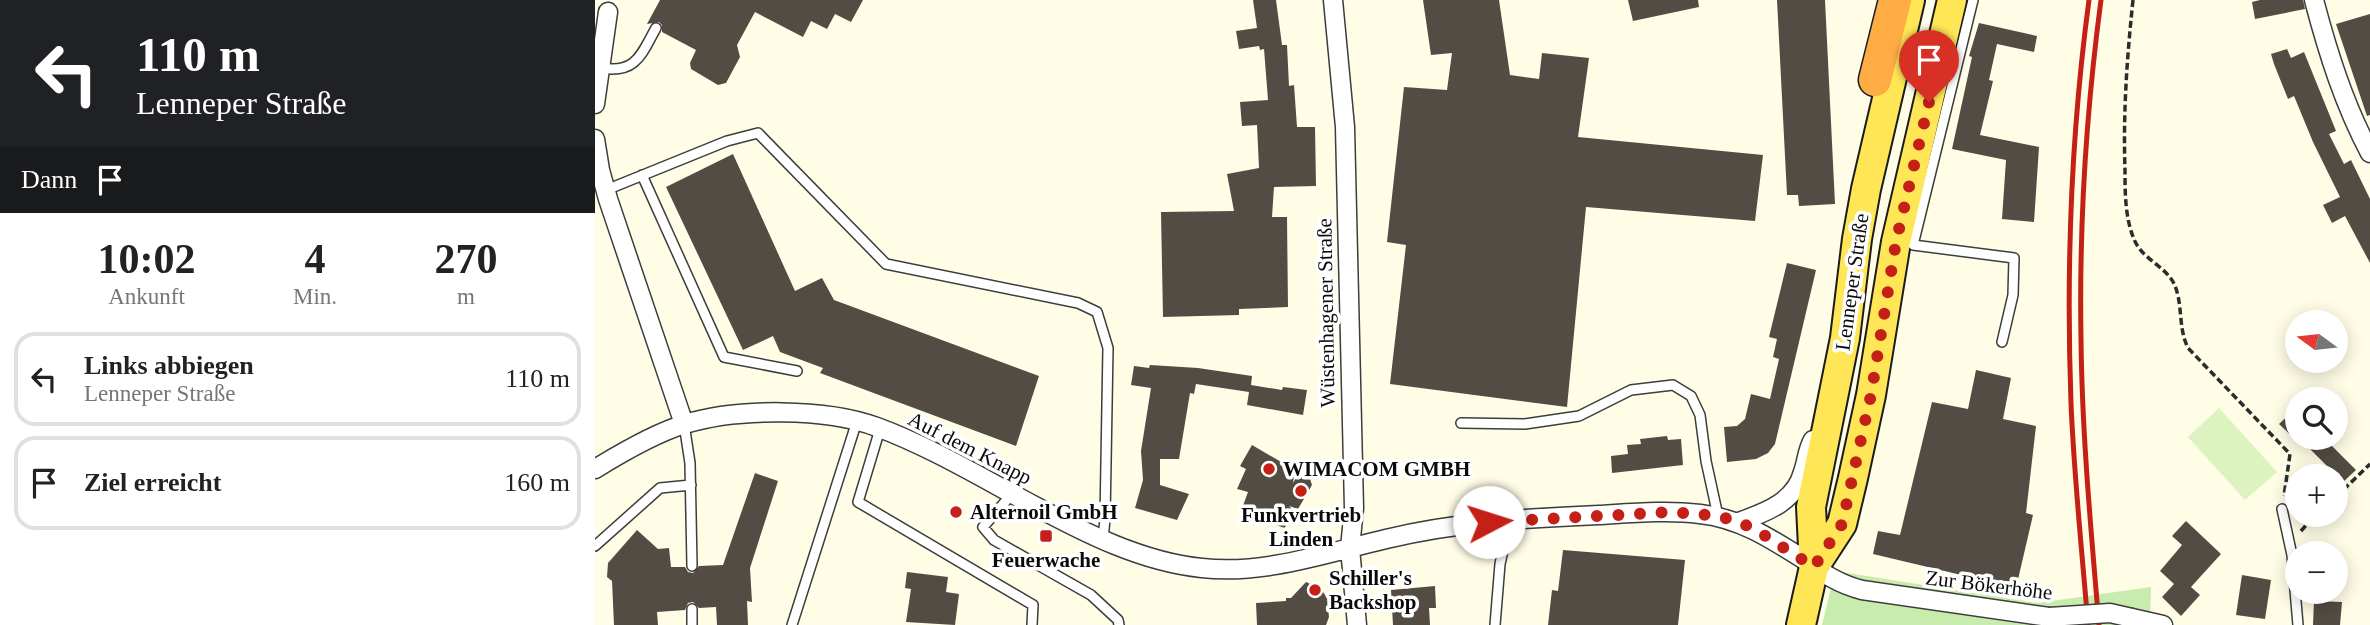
<!DOCTYPE html>
<html lang="de">
<head>
<meta charset="utf-8">
<style>
	:root { --surface:#fff; --page:#f2f2f2; --text:#222; --muted:#767676; --line:#e0e0e0 }
	body { margin:0; font-family:Georgia,serif; background:var(--page); color:var(--text); height:100vh; display:flex; flex-direction:column; font-size:26px; white-space:nowrap }
	* { box-sizing:border-box; margin:0 }
	p { font-size:23px; color:var(--muted) }
	.icon { flex:none; width:38px; height:38px; fill:none; stroke:currentColor; stroke-width:2; stroke-linecap:round; stroke-linejoin:round }
	.map { position:relative; flex:1; overflow:hidden }
	.side { display:flex; flex-direction:column; background:var(--surface); width:595px }
	.side>* { flex:none }
	.guide { background:#202124; color:#fff; overflow:hidden }
	.needle { width:46px; rotate:285deg }
	.fabs { position:absolute; left:1690px; top:310px; display:grid; gap:14px }
	.fabs a { display:grid; place-items:center; width:63px; height:63px; border-radius:50%; background:var(--surface); box-shadow:0 4px 18px #0003; font-size:35px }
	.pin { position:absolute; display:grid; place-items:center; width:60px; height:60px; color:#fff; margin:-72px -30px; border-radius:50% 50% 50% 0; rotate:-45deg; box-shadow:0 0 7px #0007 }
	.pin .icon { rotate:45deg }
	.me { position:absolute; width:77px; margin:-38px; rotate:85deg; stroke-linejoin:round; filter:drop-shadow(0 0 5px #0008) }
	.turn { display:flex; align-items:center; gap:24px; height:147px; padding:0 21px; font-size:32px }
	.turn .icon { width:91px; height:91px; stroke-width:2.5 }
	.turn b { display:block; font-size:49px; line-height:60px }
	.then { display:flex; align-items:center; height:66px; padding:0 21px; background:#0003; gap:14px; font-size:26px }
	.eta { display:flex; justify-content:space-evenly; align-items:center; height:119px; text-align:center }
	.eta b { font-size:42px; font-weight:700; line-height:49px }
	ul { padding:0; list-style:none }
	li { display:flex; align-items:center; gap:21px; height:94px; margin:0 14px 10px; padding:0 7px; border:4px solid var(--line); border-radius:21px }
	li div { flex:1 }
	li b { display:block; font-size:26px }
	li em { font-style:normal }
	main { display:flex; flex:1; min-height:0 }
	.map>svg:first-child { display:block }
	.green { fill:#c8ecad }
	.pitch { fill:#dcf3c0 }
	.building { fill:#534c45 }
	.lines { fill:none; stroke-linecap:round; stroke-linejoin:round }
	.lane-casing { stroke:#3d3d3d; stroke-width:12 }
	.street-casing { stroke:#3d3d3d; stroke-width:21 }
	.primary-casing { stroke:#1b1b1b; stroke-width:32 }
	.highway-casing { stroke:#1b1b1b; stroke-width:35 }
	.path { stroke:#2c2c2c; stroke-width:3.5; stroke-dasharray:7 3.5; stroke-linecap:butt }
	.lane { stroke:#fff; stroke-width:9 }
	.street { stroke:#fff; stroke-width:18 }
	.primary { stroke:#ffe656; stroke-width:28 }
	.highway { stroke:#ffac44; stroke-width:32 }
	.rail { stroke:#c42017; stroke-width:5 }
	.street-bridge-casing { stroke:#3d3d3d; stroke-width:21; stroke-linecap:butt }
	.street-bridge { stroke:#fff; stroke-width:18 }
	.route { stroke:#c42017; stroke-width:12; stroke-dasharray:0 21.6 }
	.poi-dot { fill:#c42017; stroke:#fff; stroke-width:2.5 }
	.labels { text-anchor:middle; dominant-baseline:central; stroke-width:7; stroke-linejoin:round; paint-order:stroke }
	.street-label { font-size:21px; fill:#0a0a0a; stroke:#fff }
	.poi-label { font-size:21px; font-weight:bold; fill:#0a0a0a; stroke:#fff; text-anchor:start }
</style>
</head>
<body>
<main>
<section class="side">
<div class="guide">
<div class="turn"><svg class="icon" aria-label="left" viewBox="0 0 24 24"><path d="M17 20v-9H6M10 6l-5 5 5 5"/></svg><div><b>110 m</b>Lenneper Straße</div></div>
<div class="then">Dann<svg class="icon" aria-label="arrive" viewBox="0 0 24 24"><path d="M6 21V4h12l-3 4 3 4H6"/></svg></div>
</div>
<div class="eta">
<div><b>10:02</b><p>Ankunft</p></div>
<div><b>4</b><p>Min.</p></div>
<div><b>270</b><p>m</p></div>
</div>
<ul>
<li><svg class="icon" aria-label="left" viewBox="0 0 24 24"><path d="M17 20v-9H6M10 6l-5 5 5 5"/></svg><div><b>Links abbiegen</b><p>Lenneper Straße</p></div><em>110 m</em></li>
<li><svg class="icon" aria-label="arrive" viewBox="0 0 24 24"><path d="M6 21V4h12l-3 4 3 4H6"/></svg><div><b>Ziel erreicht</b></div><em>160 m</em></li>
</ul>
</section>
<div class="map">
<svg width="1775" height="625" viewBox="0 0 1775 625">
	<rect width="100%" height="100%" fill="#fffde6"/>
	<path class="green" d="M 1240,571 L 1442,603 L 1556,587 L 1555,625 L 1227,625 Z"/>
	<path class="pitch" d="M 1624,408 L 1682,472 L 1650,500 L 1593,437 Z"/>
	<path class="building" d="M 65,0 L 268,0 L 256,22 L 240,14 L 232,29 L 216,21 L 208,37 L 160,12 L 142,45 L 145,57 L 131,83 L 123,85 L 96,69 L 95,63 L 101,50 L 67,32 L 67,25 L 64,22 L 52,24 Z
		M 658,0 L 681,0 L 687,45 L 692,45 L 694,86 L 699,85 L 702,127 L 720,127 L 721,186 L 679,187 L 677,217 L 692,217 L 693,307 L 644,309 L 644,315 L 568,317 L 566,212 L 639,211 L 632,174 L 664,168 L 662,125 L 647,126 L 645,102 L 673,100 L 669,49 L 665,50 L 664,46 L 644,49 L 641,31 L 662,28 Z
		M 828,0 L 904,0 L 915,75 L 944,79 L 947,53 L 994,58 L 983,137 L 1168,155 L 1160,221 L 991,207 L 972,407 L 795,384 L 811,245 L 792,242 L 809,87 L 852,90 L 857,53 L 836,55 Z
		M 1033,0 L 1103,0 L 1104,7 L 1038,21 Z
		M 1182,0 L 1230,0 L 1240,204 L 1204,206 L 1203,195 L 1192,195 Z
		M 1665,0 L 1708,0 L 1710,9 L 1660,19 L 1657,2 Z
		M 1775,14 L 1775,115 L 1772,116 L 1741,24 Z
		M 1384,23 L 1442,36 L 1439,52 L 1402,44 L 1394,80 L 1398,81 L 1385,135 L 1444,147 L 1439,222 L 1407,219 L 1411,160 L 1357,149 L 1377,57 L 1374,56 Z
		M 1692,49 L 1696,58 L 1709,52 L 1741,131 L 1734,134 L 1749,164 L 1756,160 L 1775,199 L 1775,263 L 1750,216 L 1737,223 L 1728,205 L 1745,197 L 1718,142 L 1699,96 L 1693,99 L 1679,64 L 1676,54 Z
		M 138,154 L 200,291 L 227,278 L 239,300 L 444,376 L 421,446 L 225,373 L 228,368 L 185,352 L 178,336 L 148,350 L 71,187 Z
		M 1192,263 L 1221,270 L 1180,444 L 1173,453 L 1161,459 L 1132,462 L 1129,427 L 1142,426 L 1150,419 L 1156,394 L 1175,399 L 1184,359 L 1178,357 L 1182,339 L 1174,337 Z
		M 555,365 L 603,368 L 657,376 L 656,385 L 687,390 L 688,387 L 712,390 L 708,415 L 652,405 L 654,392 L 601,384 L 599,394 L 595,393 L 584,459 L 565,459 L 565,485 L 594,494 L 582,520 L 540,508 L 548,480 L 546,451 L 556,388 L 536,385 L 539,366 L 554,368 Z
		M 1381,370 L 1416,378 L 1408,419 L 1441,426 L 1431,513 L 1438,515 L 1421,588 L 1278,554 L 1283,531 L 1305,535 L 1337,402 L 1373,409 Z
		M 1703,406 L 1703,442 L 1684,424 Z
		M 1072,436 L 1073,440 L 1086,439 L 1088,465 L 1017,473 L 1016,456 L 1033,454 L 1032,445 L 1046,444 L 1045,439 Z
		M 1704,438 L 1729,438 L 1761,470 L 1748,482 Z
		M 657,445 L 700,470 L 698,483 L 704,473 L 715,479 L 717,485 L 703,509 L 694,506 L 696,508 L 690,528 L 645,514 L 653,492 L 642,489 L 651,469 L 645,466 Z
		M 160,473 L 183,481 L 155,568 L 157,602 L 152,601 L 153,625 L 122,625 L 121,607 L 104,608 L 98,602 L 93,603 L 90,610 L 62,612 L 63,625 L 19,625 L 17,581 L 12,577 L 13,563 L 42,530 L 63,549 L 74,548 L 76,567 L 90,567 L 93,572 L 98,573 L 104,566 L 128,565 Z
		M 1591,521 L 1626,554 L 1596,587 L 1605,595 L 1586,616 L 1567,597 L 1579,584 L 1565,571 L 1587,545 L 1577,536 Z
		M 968,550 L 1090,560 L 1083,625 L 953,625 L 957,590 L 963,591 Z
		M 312,572 L 353,577 L 351,592 L 364,594 L 360,625 L 311,622 L 316,589 L 310,588 Z
		M 1647,575 L 1676,580 L 1670,619 L 1641,615 Z
		M 711,582 L 726,589 L 732,598 L 734,617 L 731,625 L 662,625 L 661,603 L 691,601 L 691,598 L 696,598 Z
		M 840,586 L 841,608 L 834,608 L 835,625 L 798,625 L 796,590 Z
		M 1719,601 L 1747,602 L 1745,625 L 1718,625 Z"/>
	<g class="lines">
		<defs>
			<path id="lane" d="M 1378,0 L 1318,245 L 1419,258 L 1418,295 L 1407,342
				M 6,68 C 41,74 46,55 61,28
				M 47,175 L 129,357 L 202,371
				M 11,190 L 132,141 L 163,133 L 291,264 L 483,303 L 502,312 L 513,348 L 510,519 L 508,539
				M 866,423 L 930,424 L 984,416 L 1036,390 L 1078,385 L 1096,396 L 1105,415 L 1111,461 L 1123,516
				M 89,424 L 95,463 L 97,566
				M 285,429 L 263,502 L 438,605 L 437,625
				M 417,494 L 388,527 L 399,540 L 496,595 L 523,620 L 524,625
				M 1687,509 L 1697,555 L 1703,625
				M 0,546 L 65,488 L 96,485
				M 97,609 L 97,625
				M 197,625 L 262,421
				M 900,625 L 905,564 L 915,519"/>
			<path id="street" d="M 738,0 L 750,127 L 759,508 L 755,548 L 762,625
				M 1719,0 C 1733,53 1749,104 1775,153
				M 0,104 L 13,12
				M 0,139 L 5,170 L 13,199 L 89,424
				M 0,469 C 26,453 60,433 90,424 C 142,408 231,408 282,427 C 336,447 387,478 438,505 C 490,533 547,562 607,568 C 669,575 731,553 791,539 C 861,522 933,518 1004,515 C 1038,513 1072,510 1105,514 C 1144,518 1175,538 1208,559 C 1228,573 1243,584 1267,590 L 1454,617
				M 1144,522 C 1171,512 1200,502 1208,472 C 1212,461 1212,450 1218,440
				M 1537,618 L 1568,625"/>
			<path id="primary" d="M 1219,567 L 1247,524 L 1258,478 L 1276,395 L 1301,242 L 1357,0
				M 1206,625 L 1219,567 L 1216,507 L 1250,338 L 1262,239 L 1271,189 L 1315,0"/>
			<path id="highway" d="M 1280,80 L 1300,0"/>
		</defs>
		<use href="#lane" class="lane-casing"/>
		<use href="#street" class="street-casing"/>
		<use href="#primary" class="primary-casing"/>
		<use href="#highway" class="highway-casing"/>
		<path class="path" d="M 1538,0 C 1532,57 1528,113 1530,170 C 1530,192 1530,218 1539,239 C 1547,260 1572,266 1580,286 C 1588,306 1583,328 1593,348 L 1695,454 L 1689,496
			M 1741,497 L 1775,464
			M 1706,531 L 1721,514"/>
		<use href="#lane" class="lane"/>
		<use href="#street" class="street"/>
		<use href="#primary" class="primary"/>
		<use href="#highway" class="highway"/>
		<path class="rail" d="M 1493,625 C 1487,551 1479,477 1476,403 C 1471,268 1476,134 1494,0
			M 1504,625 C 1496,530 1487,434 1486,339 C 1484,225 1491,113 1506,0"/>
		<defs>
			<path id="street-bridge" d="M 1454,617 L 1515,613 L 1537,618"/>
		</defs>
		<use href="#street-bridge" class="street-bridge-casing"/>
		<use href="#street-bridge" class="street-bridge"/>
	</g>
	<g class="lines">
		<path class="route" d="M 894,522 L 1076,512 L 1123,516 L 1144,522 L 1161,530 L 1219,567 L 1247,524 L 1276,395 L 1301,242 L 1334,102"/>
	</g>
	<g class="poi-dot">
		<circle cx="674" cy="469" r="7"/>
		<circle cx="706" cy="491" r="7"/>
		<circle cx="361" cy="512" r="7"/>
		<rect x="444" y="529" width="14" height="14" rx="3.5"/>
		<circle cx="720" cy="590" r="7"/>
	</g>
	<g class="labels">
		<g class="street-label">
			<text transform="translate(1257 282) rotate(-82)">Lenneper Straße</text>
			<text transform="translate(731 313) rotate(-91)">Wüstenhagener Straße</text>
			<text transform="translate(375 448) rotate(27)">Auf dem Knapp</text>
			<text transform="translate(1394 585) rotate(7)">Zur Bökerhöhe</text>
		</g>
		<g class="poi-label">
			<text x="688" y="469">WIMACOM GMBH</text>
			<text x="375" y="512">Alternoil GmbH</text>
			<text x="706" y="515" text-anchor="middle">Funkvertrieb<tspan x="706" dy="24">Linden</tspan></text>
			<text x="451" y="560" text-anchor="middle">Feuerwache</text>
			<text x="734" y="578">Schiller's<tspan x="734" dy="24">Backshop</tspan></text>
		</g>
	</g>
</svg>
<div class="fabs">
<a><svg class="needle" viewBox="-14 -14 28 28"><path d="M0-13l5 13h-10z" fill="#e53935"/><path d="M0 13l5-13h-10z" fill="#767676"/></svg></a>
<a><svg class="icon" aria-label="search" viewBox="0 0 24 24"><circle cx="10" cy="10" r="6"/><path d="M15 15l6 6"/></svg></a>
<a>+</a>
<a>−</a>
</div>
<div class="pin" style="left:1334px;top:102px;background:#d93025"><svg class="icon" aria-label="arrive" viewBox="0 0 24 24"><path d="M6 21V4h12l-3 4 3 4H6"/></svg></div>
<svg class="me" style="left:894px;top:522px" viewBox="-20 -20 40 40"><circle r="19" fill="#fff"/><path d="M0-13L10 11 0 6-10 11z" fill="#c42017"/></svg>
</div>
</main>
</body>
</html>
